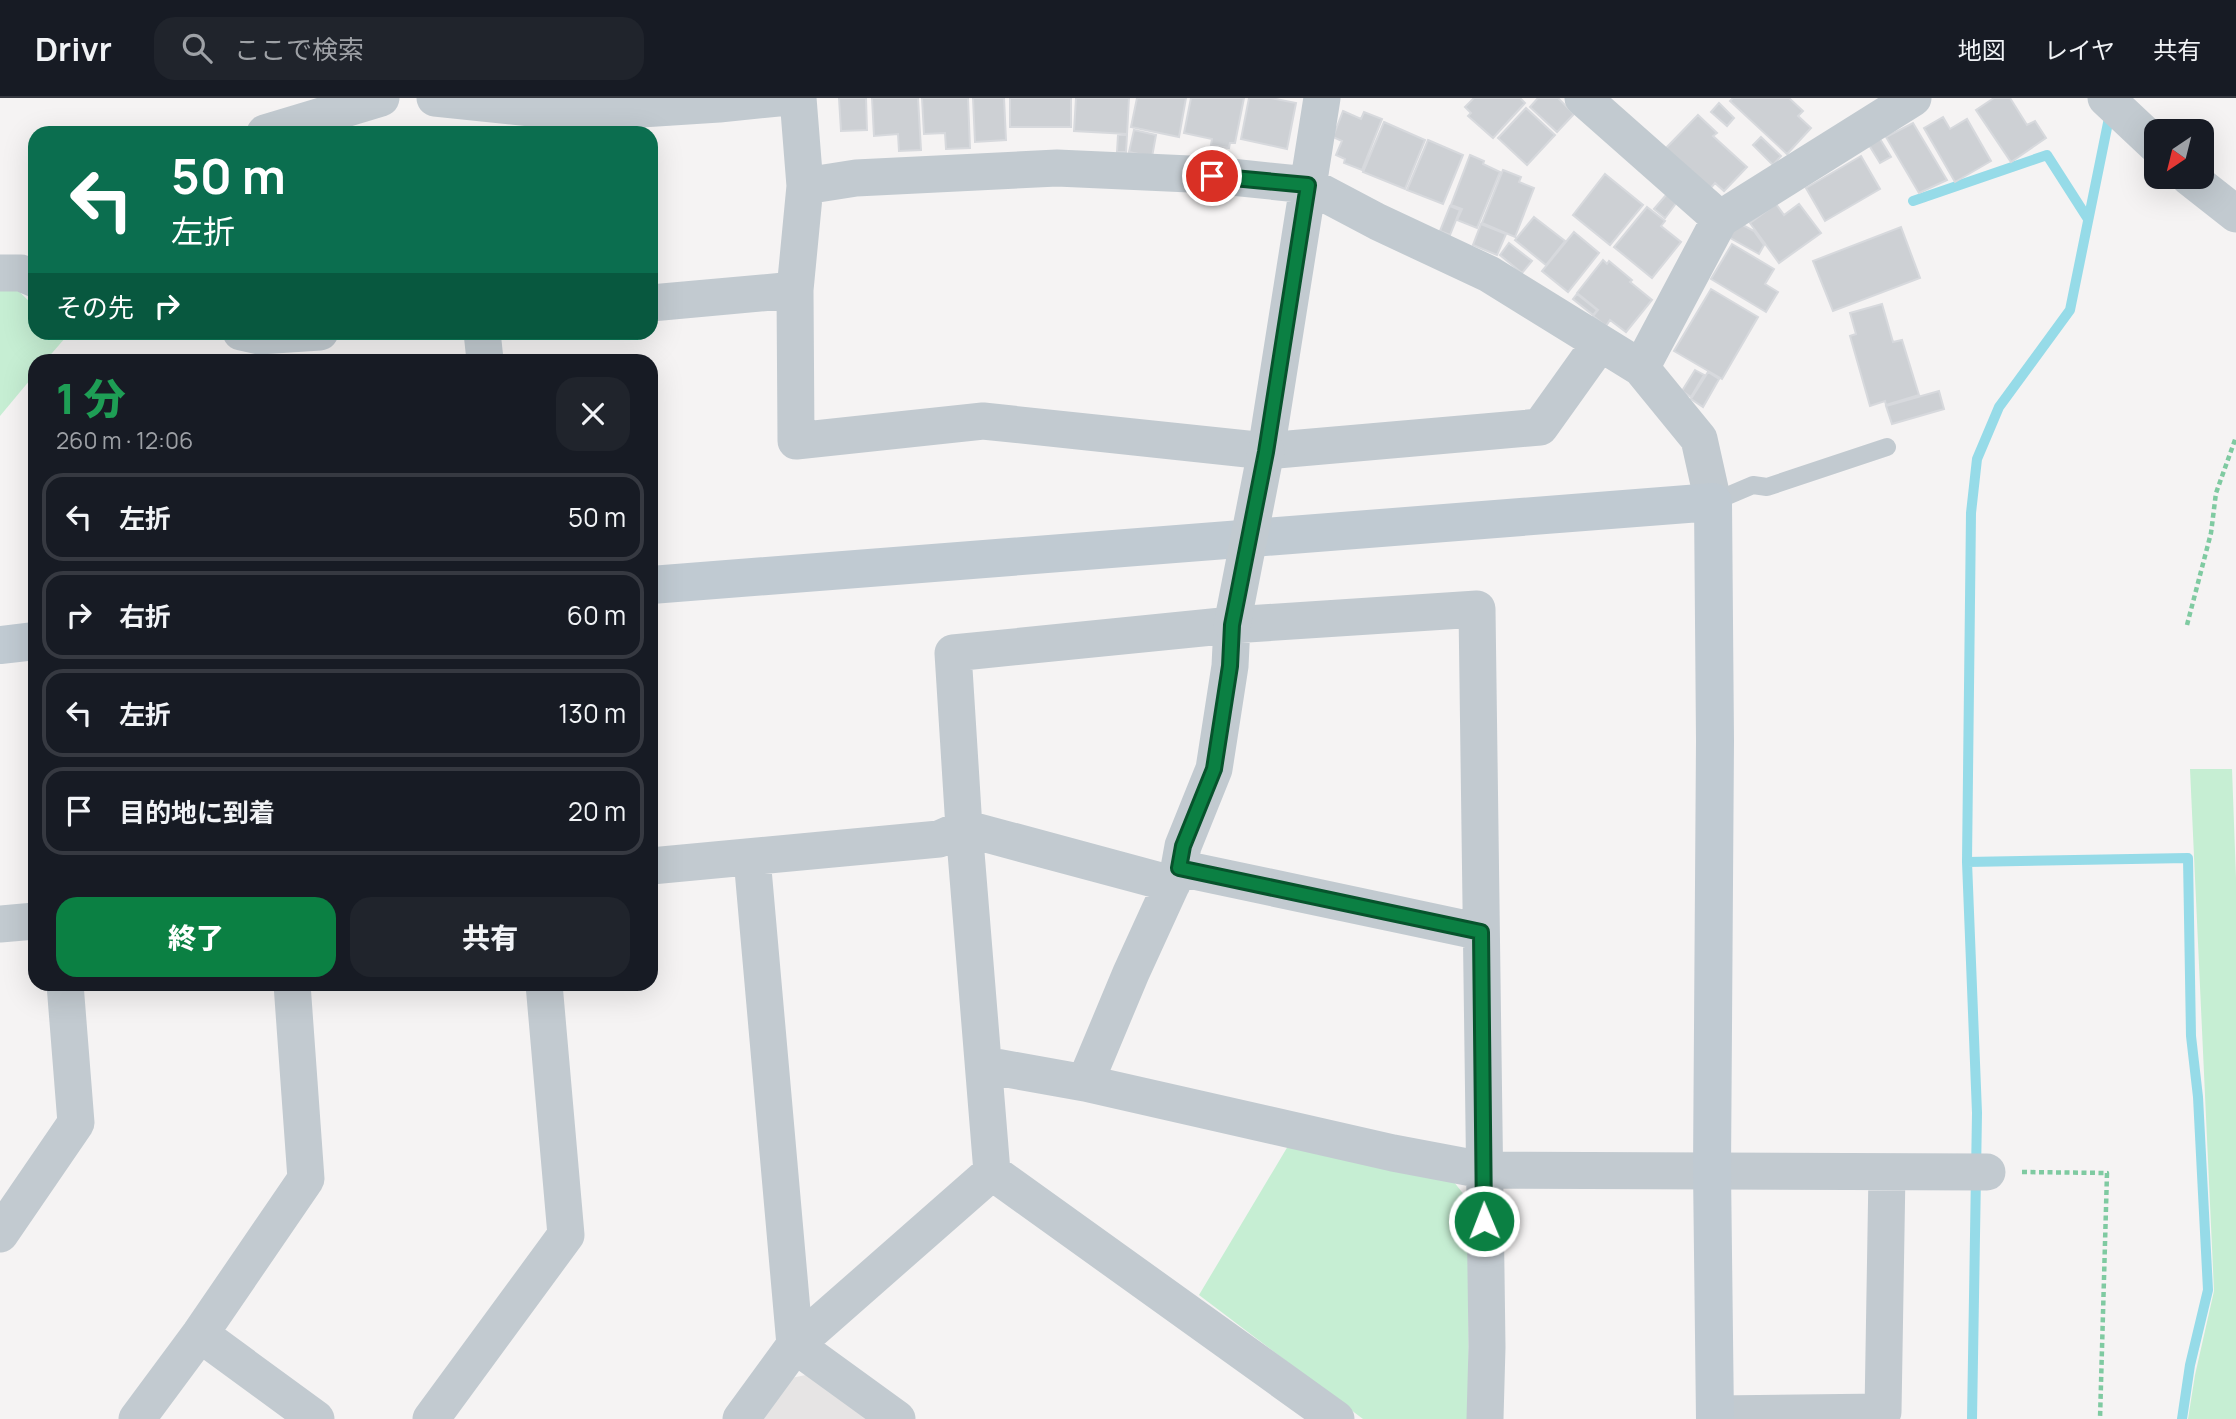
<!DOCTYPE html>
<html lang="ja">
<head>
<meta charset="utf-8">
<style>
	:root { --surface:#171b24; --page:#20242c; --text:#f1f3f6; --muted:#9ea1a6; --line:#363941; --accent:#0b8043 }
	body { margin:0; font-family:Manrope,"Noto Sans JP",sans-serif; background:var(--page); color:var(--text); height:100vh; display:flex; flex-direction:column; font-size:26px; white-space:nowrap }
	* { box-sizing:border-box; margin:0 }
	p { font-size:23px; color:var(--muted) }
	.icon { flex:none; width:38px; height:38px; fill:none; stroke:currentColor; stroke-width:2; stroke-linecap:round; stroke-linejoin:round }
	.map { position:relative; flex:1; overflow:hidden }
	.drawer { position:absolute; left:28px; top:256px; width:630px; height:637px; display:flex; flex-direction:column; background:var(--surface); border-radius:21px; box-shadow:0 7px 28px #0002 }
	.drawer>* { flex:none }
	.banner { position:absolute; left:28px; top:28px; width:630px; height:214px; border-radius:21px; box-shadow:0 7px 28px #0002; background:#0b6e4f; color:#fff; overflow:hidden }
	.needle { width:46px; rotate:215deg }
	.fabs { position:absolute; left:2144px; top:21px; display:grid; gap:14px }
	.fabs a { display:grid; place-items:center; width:70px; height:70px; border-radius:14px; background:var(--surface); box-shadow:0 7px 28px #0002; font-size:35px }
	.pin { position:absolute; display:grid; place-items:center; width:60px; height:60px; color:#fff; margin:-30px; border:4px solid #fff; border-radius:50%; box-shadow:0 2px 7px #0007 }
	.me { position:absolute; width:77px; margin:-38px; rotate:359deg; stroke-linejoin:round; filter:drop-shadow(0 0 5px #0008) }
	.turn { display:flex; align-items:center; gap:24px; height:147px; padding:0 28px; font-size:32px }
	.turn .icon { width:91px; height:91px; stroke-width:2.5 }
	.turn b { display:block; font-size:49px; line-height:60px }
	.then { display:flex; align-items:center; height:66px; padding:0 28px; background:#0003; gap:14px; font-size:26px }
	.round { display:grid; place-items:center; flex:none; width:74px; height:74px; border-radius:21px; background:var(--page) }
	.head { display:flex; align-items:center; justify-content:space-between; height:119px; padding:0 28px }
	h1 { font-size:42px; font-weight:800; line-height:52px; color:#1e9e55 }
	.action { display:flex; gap:14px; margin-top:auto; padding:14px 28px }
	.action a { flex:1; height:80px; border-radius:21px; background:var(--accent); color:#fff; font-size:28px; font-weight:800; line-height:80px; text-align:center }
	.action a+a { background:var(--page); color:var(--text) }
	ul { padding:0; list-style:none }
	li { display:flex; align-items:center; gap:21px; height:88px; margin:0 14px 10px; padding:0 14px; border:4px solid var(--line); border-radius:21px }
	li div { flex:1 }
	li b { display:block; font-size:26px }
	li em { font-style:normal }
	header { display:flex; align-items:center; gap:42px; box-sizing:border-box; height:98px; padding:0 35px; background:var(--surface); border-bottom:2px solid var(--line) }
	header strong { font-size:33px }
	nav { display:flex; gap:38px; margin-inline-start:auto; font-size:24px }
	.search { width:490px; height:63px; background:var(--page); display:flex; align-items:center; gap:18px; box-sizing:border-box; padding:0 24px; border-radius:21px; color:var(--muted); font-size:26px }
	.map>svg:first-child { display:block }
	.education { fill:#e6e4e4 }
	.green { fill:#c6eed3 }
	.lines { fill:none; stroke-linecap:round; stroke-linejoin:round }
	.stream { stroke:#96dbe8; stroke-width:10 }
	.building { fill:#cdd0d4; stroke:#d7d9dd; stroke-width:2 }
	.path { stroke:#7fcaa1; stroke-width:4.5; stroke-dasharray:5 3.5; stroke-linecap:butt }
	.lane { stroke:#c2cad0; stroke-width:18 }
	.street { stroke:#c2cad0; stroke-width:37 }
	.secondary { stroke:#c0cad2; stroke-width:38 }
	.street-bridge { stroke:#c2cad0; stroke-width:37 }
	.route-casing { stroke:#07532c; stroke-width:18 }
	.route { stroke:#0b8043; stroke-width:12 }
</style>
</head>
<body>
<header>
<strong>Drivr</strong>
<div class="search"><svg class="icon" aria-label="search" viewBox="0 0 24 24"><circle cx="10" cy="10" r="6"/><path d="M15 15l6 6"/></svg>ここで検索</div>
<nav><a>地図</a><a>レイヤ</a><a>共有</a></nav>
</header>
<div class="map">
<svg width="2236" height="1321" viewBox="0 0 2236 1321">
	<rect width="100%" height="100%" fill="#f5f3f3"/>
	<path class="education" d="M 806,1277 L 867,1321 L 762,1321 L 791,1280 Z"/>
	<path class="green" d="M 0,175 L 35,209 L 35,234 L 61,235 L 66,239 L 46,262 L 35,262 L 35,276 L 0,318 Z
		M 2190,671 L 2232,671 L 2236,780 L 2236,1321 L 2188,1321 L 2195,1277 L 2214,1193 Z
		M 1288,1048 L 1454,1084 L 1468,1102 L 1469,1321 L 1363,1321 L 1199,1197 Z"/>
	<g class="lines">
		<path class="stream" d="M 1913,103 L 2047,57 L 2088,121
			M 1967,764 L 2188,760 L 2191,938 L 2198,999 L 2208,1192 L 2190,1267 L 2182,1321
			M 1972,1321 L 1977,1015 L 1967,764 L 1971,415 L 1977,361 L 1999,309 L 2070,212 L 2110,15"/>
	</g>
	<path class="building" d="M 839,0 L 866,0 L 867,32 L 841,33 Z
		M 872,0 L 918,0 L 921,52 L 899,53 L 898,36 L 874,38 Z
		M 922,0 L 968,0 L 970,50 L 946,51 L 945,35 L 924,36 Z
		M 973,0 L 1004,0 L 1006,42 L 975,44 Z
		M 1010,0 L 1071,0 L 1071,29 L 1010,29 Z
		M 1076,0 L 1129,0 L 1127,36 L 1074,33 Z
		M 1137,0 L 1186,0 L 1179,39 L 1131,29 Z
		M 1191,0 L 1244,0 L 1235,45 L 1230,45 L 1229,50 L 1211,47 L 1212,41 L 1184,35 Z
		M 1249,0 L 1271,0 L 1296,5 L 1287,51 L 1241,41 Z
		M 1474,0 L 1520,0 L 1525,5 L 1493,40 L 1468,18 L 1471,15 L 1465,9 Z
		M 1538,0 L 1558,0 L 1574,16 L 1557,34 L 1530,9 Z
		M 1733,0 L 1789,0 L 1803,13 L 1798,18 L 1811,30 L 1787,56 L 1730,3 Z
		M 1994,0 L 2010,0 L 2027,27 L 2035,23 L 2046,40 L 2011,64 L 1976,12 Z
		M 1719,5 L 1734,20 L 1727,28 L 1711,14 Z
		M 1526,10 L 1555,37 L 1527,67 L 1498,40 Z
		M 1343,13 L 1361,21 L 1364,14 L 1382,21 L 1362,72 L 1344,65 L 1345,61 L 1336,57 L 1342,43 L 1333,39 Z
		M 1698,17 L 1717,35 L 1713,38 L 1747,69 L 1724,93 L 1715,85 L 1709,92 L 1665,51 Z
		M 1943,19 L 1950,31 L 1967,21 L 1991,63 L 1955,84 L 1924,30 Z
		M 1384,24 L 1425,42 L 1405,91 L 1363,74 Z
		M 1913,25 L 1947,82 L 1919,95 L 1886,39 Z
		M 1134,32 L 1156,37 L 1152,59 L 1129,54 Z
		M 1118,37 L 1127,37 L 1126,54 L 1117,54 Z
		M 1761,39 L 1781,58 L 1773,67 L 1753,47 Z
		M 1880,41 L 1891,59 L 1880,65 L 1869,47 Z
		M 1428,42 L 1463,57 L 1443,106 L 1407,92 Z
		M 1470,57 L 1484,63 L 1483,66 L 1500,74 L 1477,130 L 1457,122 L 1462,111 L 1451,107 Z
		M 1861,58 L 1880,91 L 1825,123 L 1806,90 Z
		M 1503,72 L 1521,79 L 1519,84 L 1534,90 L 1515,139 L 1482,125 Z
		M 1605,76 L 1643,107 L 1610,147 L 1573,117 Z
		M 1667,96 L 1677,104 L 1665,120 L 1654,111 Z
		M 1776,106 L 1784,117 L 1799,106 L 1821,135 L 1779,165 L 1750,125 Z
		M 1450,108 L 1460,112 L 1450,137 L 1440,133 Z
		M 1647,109 L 1665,123 L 1661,128 L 1681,144 L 1652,180 L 1614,149 Z
		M 1534,119 L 1565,143 L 1546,167 L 1515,142 Z
		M 1739,125 L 1754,133 L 1764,147 L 1759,156 L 1725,137 Z
		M 1481,126 L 1506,136 L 1497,157 L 1473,147 Z
		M 1901,129 L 1920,180 L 1833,213 L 1813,163 Z
		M 1574,134 L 1599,155 L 1568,194 L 1542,173 Z
		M 1509,145 L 1532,163 L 1522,175 L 1500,157 Z
		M 1732,146 L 1774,171 L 1765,186 L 1778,194 L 1766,214 L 1711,181 Z
		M 1603,162 L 1607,166 L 1609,163 L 1632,182 L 1630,184 L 1652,202 L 1626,234 L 1610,222 L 1606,228 L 1593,218 L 1598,212 L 1577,195 Z
		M 1711,191 L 1758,219 L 1722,281 L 1674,253 Z
		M 1577,196 L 1597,212 L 1593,217 L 1573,201 Z
		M 1882,206 L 1893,244 L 1902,242 L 1919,297 L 1886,307 L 1885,303 L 1870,308 L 1850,238 L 1856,236 L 1850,215 Z
		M 1695,272 L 1704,277 L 1691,299 L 1682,293 Z
		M 1708,274 L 1719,281 L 1703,309 L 1691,301 Z
		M 1939,293 L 1944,311 L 1892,326 L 1886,308 Z"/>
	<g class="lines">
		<path class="path" d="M 2187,527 L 2211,435 L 2216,395 L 2236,339
			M 2022,1074 L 2107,1075 L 2100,1321"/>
		<path class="lane" d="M 1713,404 L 1753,387 L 1767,389 L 1887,349"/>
		<path class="street" d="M 435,0 L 579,15 L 719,6 L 778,0
			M 798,0 L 805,88 L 795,192 L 796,343 L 983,323 L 1266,353 L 1540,329 L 1600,245
			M 1583,0 L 1720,121
			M 2106,0 L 2156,47
			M 265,35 L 381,0
			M 2189,79 L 2236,116
			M 805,88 L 856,80 L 1057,70 L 1212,77 L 1308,87 L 1378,124 L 1489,176 L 1641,270 L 1699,341 L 1713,404
			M 0,175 L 21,175 L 35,181
			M 651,205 L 795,192
			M 241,234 L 259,238 L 320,234
			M 482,234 L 485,262
			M 1641,270 L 1720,121 L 1913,0
			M 1266,353 L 1322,0
			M 752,760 L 795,1247 L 897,1321
			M 651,768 L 939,741 L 964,730 L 1172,786
			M 1179,770 L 1481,834
			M 0,826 L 35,823
			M 985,967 L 1085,985 L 1393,1055 L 1483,1072 L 1987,1074
			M 1085,985 L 1131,875 L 1179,770 L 1183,748 L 1214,671 L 1230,568 L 1232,527
			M 992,1074 L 964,730 L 953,555 L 1232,527 L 1477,511 L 1487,1249 L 1485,1321
			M 992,1074 L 1336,1321
			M 0,1136 L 76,1025 L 65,886
			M 200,1236 L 316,1321
			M 1715,1316 L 1883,1314 L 1887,1074
			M 137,1321 L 200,1236 L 306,1081 L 292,886
			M 431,1321 L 566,1137 L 544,886
			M 741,1321 L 795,1247 L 992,1074"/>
		<path class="secondary" d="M 651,487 L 1713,404 L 1715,643 L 1712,1072 L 1715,1321
			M 0,547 L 35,543"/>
		<path class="street-bridge" d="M 1232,527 L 1266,353"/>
	</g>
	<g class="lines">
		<defs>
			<path id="route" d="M 1212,78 L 1308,87 L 1266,354 L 1232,527 L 1230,568 L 1214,671 L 1183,748 L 1179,770 L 1481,834 L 1484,1123"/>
		</defs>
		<use href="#route" class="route-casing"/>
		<use href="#route" class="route"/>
	</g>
</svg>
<div class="fabs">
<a><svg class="needle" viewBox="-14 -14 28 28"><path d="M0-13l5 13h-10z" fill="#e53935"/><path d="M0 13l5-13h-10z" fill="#9ea1a6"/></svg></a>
</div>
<div class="pin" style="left:1212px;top:78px;background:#d93025"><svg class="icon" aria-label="arrive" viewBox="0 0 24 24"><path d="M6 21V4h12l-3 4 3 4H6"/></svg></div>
<svg class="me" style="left:1484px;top:1123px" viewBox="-20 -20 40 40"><circle r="17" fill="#0b8043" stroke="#fff" stroke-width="3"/><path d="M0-11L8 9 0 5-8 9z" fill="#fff"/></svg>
<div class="banner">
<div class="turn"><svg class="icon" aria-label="left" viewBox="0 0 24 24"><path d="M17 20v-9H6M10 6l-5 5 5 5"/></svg><div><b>50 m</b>左折</div></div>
<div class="then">その先<svg class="icon" aria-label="right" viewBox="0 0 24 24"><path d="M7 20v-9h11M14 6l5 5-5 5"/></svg></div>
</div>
<section class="drawer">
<div class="head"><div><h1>1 分</h1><p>260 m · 12:06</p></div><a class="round"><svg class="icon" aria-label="close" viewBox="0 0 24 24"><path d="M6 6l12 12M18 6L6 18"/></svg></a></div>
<ul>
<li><svg class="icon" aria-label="left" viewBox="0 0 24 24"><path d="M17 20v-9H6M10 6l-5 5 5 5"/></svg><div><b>左折</b></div><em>50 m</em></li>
<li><svg class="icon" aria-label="right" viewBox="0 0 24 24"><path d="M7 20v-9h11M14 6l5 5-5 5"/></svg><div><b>右折</b></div><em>60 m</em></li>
<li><svg class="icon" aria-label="left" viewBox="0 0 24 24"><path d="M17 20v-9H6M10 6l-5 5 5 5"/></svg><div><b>左折</b></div><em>130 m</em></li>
<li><svg class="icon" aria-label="arrive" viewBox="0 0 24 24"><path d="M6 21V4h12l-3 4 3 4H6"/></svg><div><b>目的地に到着</b></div><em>20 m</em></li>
</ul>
<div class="action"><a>終了</a><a>共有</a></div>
</section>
</div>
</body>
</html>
